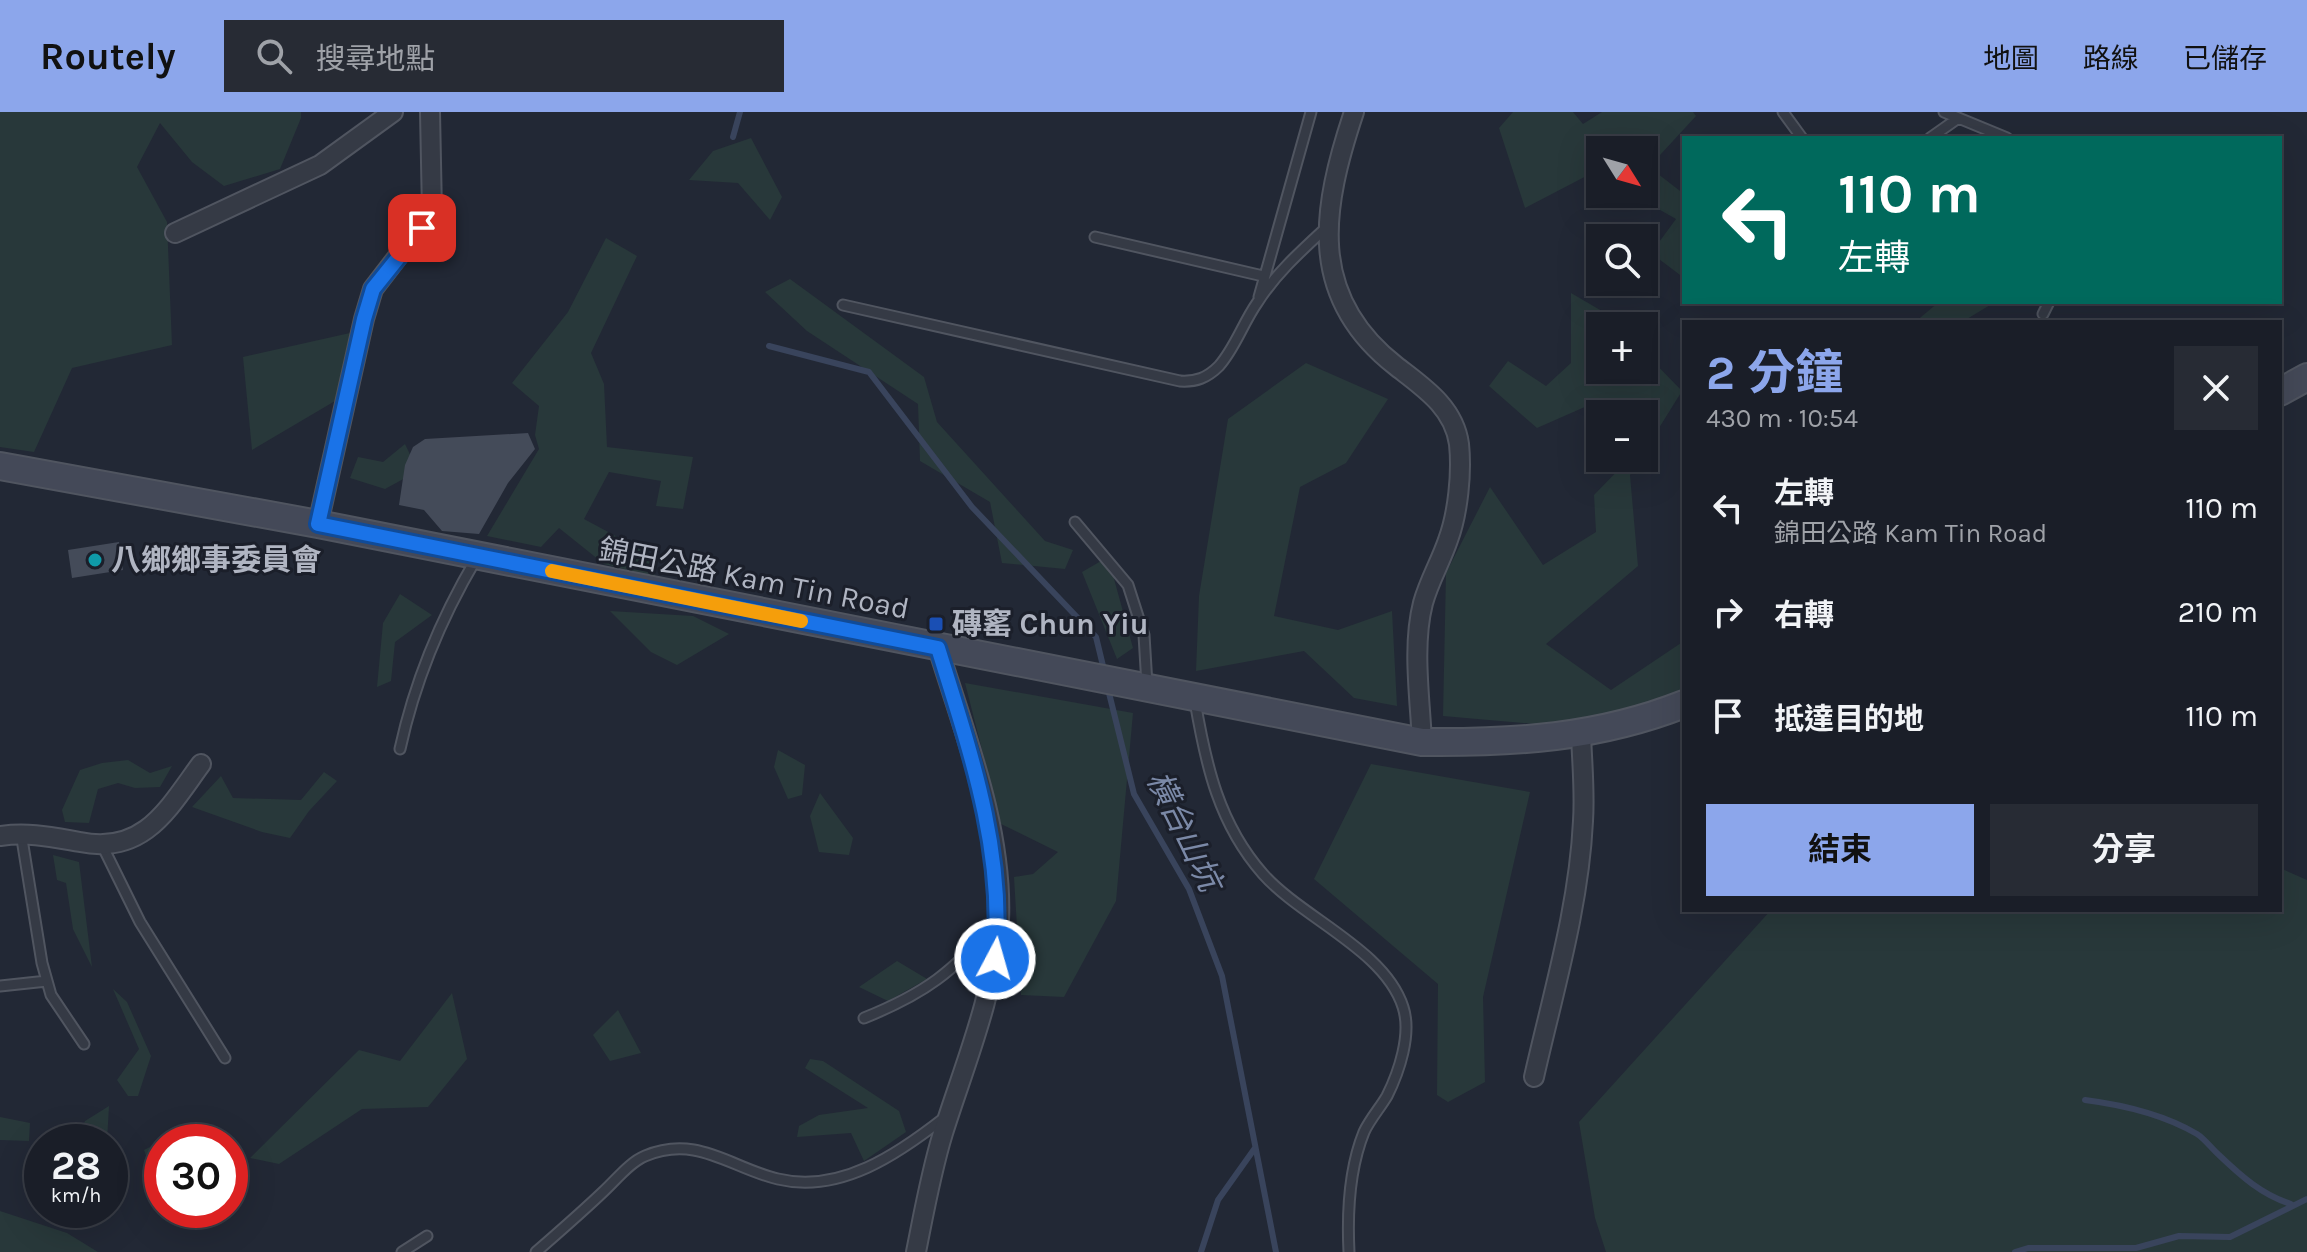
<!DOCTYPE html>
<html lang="zh-TW">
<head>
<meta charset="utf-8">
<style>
	:root { --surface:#1a1e28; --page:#272b34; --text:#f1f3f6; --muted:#9fa2a8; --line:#383c45; --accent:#8ca6eb }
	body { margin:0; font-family:Karla,"Noto Sans TC",sans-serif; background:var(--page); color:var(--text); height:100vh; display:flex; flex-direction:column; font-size:30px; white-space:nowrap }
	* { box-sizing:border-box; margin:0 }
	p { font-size:26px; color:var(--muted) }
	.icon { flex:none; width:44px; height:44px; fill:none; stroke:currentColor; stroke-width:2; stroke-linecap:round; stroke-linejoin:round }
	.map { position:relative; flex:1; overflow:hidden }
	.details { position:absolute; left:1682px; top:208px; width:600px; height:592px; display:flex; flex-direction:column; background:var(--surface); border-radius:0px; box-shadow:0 8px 32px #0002,0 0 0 2px var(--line) }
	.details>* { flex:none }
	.top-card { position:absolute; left:1682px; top:24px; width:600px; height:168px; border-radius:0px; box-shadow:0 8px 32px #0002,0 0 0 2px var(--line); background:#00695c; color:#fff; overflow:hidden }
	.needle { width:52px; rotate:127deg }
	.controls { position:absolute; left:1586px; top:24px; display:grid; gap:16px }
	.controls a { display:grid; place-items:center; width:72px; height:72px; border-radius:0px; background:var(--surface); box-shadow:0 8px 32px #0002,0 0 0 2px var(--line); font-size:40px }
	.speed { position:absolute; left:24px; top:1012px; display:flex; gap:16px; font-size:40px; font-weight:700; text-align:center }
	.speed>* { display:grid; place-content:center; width:104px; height:104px; border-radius:50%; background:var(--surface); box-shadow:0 8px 32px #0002,0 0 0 2px var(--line); line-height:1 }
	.speed small { font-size:20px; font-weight:400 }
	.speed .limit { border:12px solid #d22; background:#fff; color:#111 }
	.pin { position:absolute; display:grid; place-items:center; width:68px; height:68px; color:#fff; margin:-34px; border-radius:16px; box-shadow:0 4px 12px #0006 }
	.me { position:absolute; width:88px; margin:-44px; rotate:6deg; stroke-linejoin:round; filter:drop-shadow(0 0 6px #0008) }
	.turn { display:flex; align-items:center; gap:28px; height:168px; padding:0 24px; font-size:36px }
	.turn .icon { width:104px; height:104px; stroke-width:2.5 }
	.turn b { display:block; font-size:56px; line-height:68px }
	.round { display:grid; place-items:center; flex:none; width:84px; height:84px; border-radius:0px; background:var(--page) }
	.head { display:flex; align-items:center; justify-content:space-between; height:136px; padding:0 24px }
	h1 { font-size:48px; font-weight:700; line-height:60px; color:var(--accent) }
	.action { display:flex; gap:16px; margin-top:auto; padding:16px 24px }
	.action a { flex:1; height:92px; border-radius:0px; background:var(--accent); color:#111; font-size:32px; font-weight:700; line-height:92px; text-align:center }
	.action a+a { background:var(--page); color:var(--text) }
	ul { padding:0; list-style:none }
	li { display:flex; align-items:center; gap:24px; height:104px; padding:0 24px }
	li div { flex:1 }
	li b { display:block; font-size:30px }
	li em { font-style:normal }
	header { display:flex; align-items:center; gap:48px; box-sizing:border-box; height:112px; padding:0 40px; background:var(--accent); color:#111 }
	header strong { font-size:38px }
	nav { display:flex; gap:44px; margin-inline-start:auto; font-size:28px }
	.search { width:560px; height:72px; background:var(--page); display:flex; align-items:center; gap:20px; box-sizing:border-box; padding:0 28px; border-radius:0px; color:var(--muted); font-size:30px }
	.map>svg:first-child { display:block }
	.green { fill:#28383a }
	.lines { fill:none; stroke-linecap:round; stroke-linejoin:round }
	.stream { stroke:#39445c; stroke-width:6 }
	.building { fill:#444b59 }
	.service-casing { stroke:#505560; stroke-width:13 }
	.minor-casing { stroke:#505560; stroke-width:22 }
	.secondary-casing { stroke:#505560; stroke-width:30 }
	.service { stroke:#353a45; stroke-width:9 }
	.minor { stroke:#353a45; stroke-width:18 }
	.secondary { stroke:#444958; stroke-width:26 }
	.route-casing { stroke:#114b97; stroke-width:20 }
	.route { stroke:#1a73e8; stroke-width:14 }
	.slow { stroke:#f59e0b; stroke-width:14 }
	.culture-dot { fill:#0f9aa8; stroke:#1b1f2a; stroke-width:3 }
	.transit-dot { fill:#1a4fb4; stroke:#1b1f2a; stroke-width:3 }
	.labels { text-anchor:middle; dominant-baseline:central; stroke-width:6; stroke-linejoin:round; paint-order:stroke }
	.poi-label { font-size:30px; font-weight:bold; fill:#b0b5c2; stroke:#1b1f2a; text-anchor:start }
	.street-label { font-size:30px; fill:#b0b5c2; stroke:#1b1f2a }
	.water-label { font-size:32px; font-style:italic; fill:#7b89a7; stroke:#1b1f2a }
</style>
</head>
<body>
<header>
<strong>Routely</strong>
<div class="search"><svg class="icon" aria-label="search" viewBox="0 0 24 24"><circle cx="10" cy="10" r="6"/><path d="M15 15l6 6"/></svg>搜尋地點</div>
<nav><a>地圖</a><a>路線</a><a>已儲存</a></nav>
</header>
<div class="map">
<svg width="2307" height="1140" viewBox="0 0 2307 1140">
	<rect width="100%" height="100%" fill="#222835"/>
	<path class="green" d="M 0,0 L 301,0 L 301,6 L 280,57 L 224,74 L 192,50 L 160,11 L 137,55 L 167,110 L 172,233 L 72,256 L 34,340 L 0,335 Z
		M 1513,0 L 1573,0 L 1583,12 L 1602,0 L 1693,0 L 1696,4 L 1649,55 L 1684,82 L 1684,166 L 1651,141 L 1676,107 L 1632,82 L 1644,82 L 1644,38 L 1600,38 L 1600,64 L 1594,60 L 1525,96 L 1499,16 Z
		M 751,26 L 782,85 L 770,108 L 738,71 L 689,68 L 713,39 Z
		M 606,126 L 637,144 L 591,241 L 604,272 L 607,335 L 693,345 L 683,397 L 656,394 L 661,369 L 609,360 L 584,407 L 653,444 L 655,465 L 604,452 L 559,416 L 541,435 L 487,424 L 539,337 L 535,323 L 539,294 L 512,271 L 568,200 Z
		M 790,167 L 924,265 L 937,310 L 1045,429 L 1073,438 L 1065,457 L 1002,451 L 990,390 L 920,349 L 918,292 L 807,219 L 765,180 Z
		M 1571,181 L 1607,202 L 1619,214 L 1600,214 L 1600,258 L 1644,258 L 1644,240 L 1682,279 L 1644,340 L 1644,302 L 1600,302 L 1600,306 L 1587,294 L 1537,316 L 1489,274 L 1508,249 L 1546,274 L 1571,251 Z
		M 1939,190 L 1995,190 L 1962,210 L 1915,210 Z
		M 350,221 L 335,289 L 252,338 L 243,245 Z
		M 1306,251 L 1388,287 L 1346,351 L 1300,375 L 1274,504 L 1338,518 L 1392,499 L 1397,594 L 1354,586 L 1304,539 L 1196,559 L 1199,484 L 1228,307 Z
		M 405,332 L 418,359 L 385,377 L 350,366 L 358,345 L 383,350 Z
		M 1630,346 L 1640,346 L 1630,363 L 1638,454 L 1546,532 L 1611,578 L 1684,529 L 1684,596 L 1570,615 L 1443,604 L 1446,461 L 1490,375 L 1543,453 L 1596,420 L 1594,383 Z
		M 1108,445 L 1133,536 L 1117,547 L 1082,460 Z
		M 400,482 L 432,503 L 395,530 L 391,569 L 377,575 L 383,511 Z
		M 610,499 L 693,504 L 729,522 L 677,553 L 651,540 Z
		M 965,571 L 1133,601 L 1116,789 L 1064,885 L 1021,883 L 1014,765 L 1033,762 L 1058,740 L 1001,712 Z
		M 778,638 L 805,653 L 802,683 L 788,687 L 774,655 Z
		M 128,648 L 150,661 L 172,654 L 160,675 L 135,676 L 118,671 L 98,677 L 89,711 L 65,710 L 62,698 L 80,658 L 102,651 Z
		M 1371,652 L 1530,680 L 1483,885 L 1485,970 L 1448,990 L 1437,983 L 1438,872 L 1314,767 Z
		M 324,660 L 337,669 L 309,699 L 290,726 L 262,720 L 192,695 L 221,664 L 233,686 L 301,688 Z
		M 820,681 L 853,726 L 849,743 L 819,740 L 810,704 Z
		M 53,743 L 79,750 L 92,855 L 73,817 L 66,771 L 57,768 Z
		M 2280,756 L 2307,768 L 2307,1140 L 1606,1140 L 1595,1106 L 1579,1010 L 1771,798 L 2280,798 Z
		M 897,849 L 927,867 L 888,889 L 859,875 Z
		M 113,877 L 127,890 L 151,944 L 138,984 L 128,984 L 117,968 L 139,937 Z
		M 452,881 L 467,947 L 428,995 L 362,997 L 279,1052 L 250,1046 L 359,938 L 400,949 Z
		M 618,898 L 641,941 L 610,949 L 593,923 Z
		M 810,947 L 823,949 L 899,999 L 906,1020 L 864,1049 L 851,1021 L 797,1025 L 799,1014 L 819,1003 L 868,996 L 805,956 Z
		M 109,994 L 107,1030 L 76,1030 L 85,1009 Z
		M 0,1005 L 30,1011 L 29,1029 L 0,1028 Z
		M 182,1019 L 204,1030 L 162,1030 L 162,1074 L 153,1063 L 144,1038 Z
		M 0,1099 L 67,1121 L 98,1140 L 0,1140 Z"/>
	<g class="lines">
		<path class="stream" d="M 733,25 L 740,0
			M 769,234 L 869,260 L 972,395 L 1096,525 L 1104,558
			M 1108,577 L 1134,682 L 1189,777 L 1222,864 L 1276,1140
			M 2085,988 C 2124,993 2163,1002 2197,1022 C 2205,1027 2212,1037 2219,1043 C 2241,1064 2262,1083 2291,1092
			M 1201,1140 L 1218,1088 L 1255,1036
			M 2015,1140 L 2028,1136 L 2136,1136 L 2179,1124 L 2230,1125 L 2307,1087"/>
	</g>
	<path class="building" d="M 528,321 L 535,337 L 508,371 L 479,422 L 442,419 L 424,398 L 399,393 L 405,353 L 413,335 L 425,327 Z
		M 119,430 L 123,458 L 72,466 L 68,438 Z"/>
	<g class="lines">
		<defs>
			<path id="service" d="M 1783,0 L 1802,26
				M 1944,0 L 2007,26
				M 1930,26 L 1957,7
				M 1095,125 L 1263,164
				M 1259,185 L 1311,0
				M 843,193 L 1180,269 C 1196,270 1207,266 1219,254 C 1235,236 1243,211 1257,191 C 1276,161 1302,138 1328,114
				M 2043,202 L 2049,190
				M 1075,410 L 1128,473 L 1144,523 L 1147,573
				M 1195,589 C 1206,654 1219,712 1263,762 C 1302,806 1385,838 1403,895 C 1412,922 1399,960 1387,984 C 1380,996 1370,1007 1364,1020 C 1349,1057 1347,1100 1349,1140
				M 400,637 C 415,568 440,508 476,447
				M 21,721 L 42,851 L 51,883 L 84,932
				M 102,733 L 140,810 L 225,946
				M 0,874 L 47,869
				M 864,906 C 926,881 953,860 996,810
				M 402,1140 L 427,1124
				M 536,1140 C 559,1120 582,1100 604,1079 C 616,1068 630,1050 645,1044 C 697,1022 731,1056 778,1067 C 840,1082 898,1042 944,1006"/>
			<path id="minor" d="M 1354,0 C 1322,96 1306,184 1396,254 C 1423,275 1454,295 1459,332 C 1462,361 1458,401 1448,428 C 1441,449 1429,469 1423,491 C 1412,534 1420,586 1422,630
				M 175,121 L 320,53 L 393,0
				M 318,412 L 364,207 L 373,177 L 432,100 L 430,0
				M 0,724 C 29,720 51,725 80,730 C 144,743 168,697 201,652
				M 1534,965 C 1553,881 1579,795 1583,709 C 1585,680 1582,651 1581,622
				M 916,1140 C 924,1100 931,1060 943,1021 C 965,951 994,884 999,809 C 1003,717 965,623 938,536"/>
			<path id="secondary" d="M 2280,280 L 2307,265
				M 0,354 L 318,412 L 1422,630 C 1514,631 1598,626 1684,592"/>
		</defs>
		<use href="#service" class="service-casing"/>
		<use href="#minor" class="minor-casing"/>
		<use href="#secondary" class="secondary-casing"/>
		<use href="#service" class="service"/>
		<use href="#minor" class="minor"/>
		<use href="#secondary" class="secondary"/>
	</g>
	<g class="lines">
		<defs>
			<path id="route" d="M 422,116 L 373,177 L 364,207 L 318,412 L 938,536 C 970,639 1005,739 995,847"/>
		</defs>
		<use href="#route" class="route-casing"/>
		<use href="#route" class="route"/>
		<path class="slow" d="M 552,459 L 801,509"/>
	</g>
	<circle class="culture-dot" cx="95" cy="448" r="8"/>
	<rect class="transit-dot" x="928" y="504" width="16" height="16" rx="4"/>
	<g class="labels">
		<g class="poi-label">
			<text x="111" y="448">八鄉鄉事委員會</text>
			<text x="952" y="512">磚窰 Chun Yiu</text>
		</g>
		<g class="street-label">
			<text transform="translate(754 467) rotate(11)">錦田公路 Kam Tin Road</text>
		</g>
		<g class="water-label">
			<text transform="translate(1184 719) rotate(64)">橫台山坑</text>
		</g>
	</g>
</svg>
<div class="controls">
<a><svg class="needle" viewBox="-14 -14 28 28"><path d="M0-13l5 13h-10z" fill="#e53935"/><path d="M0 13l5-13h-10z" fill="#9fa2a8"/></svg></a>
<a><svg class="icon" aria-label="search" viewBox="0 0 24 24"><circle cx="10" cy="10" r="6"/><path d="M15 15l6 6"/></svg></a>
<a>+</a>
<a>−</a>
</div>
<div class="speed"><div>28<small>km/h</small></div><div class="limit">30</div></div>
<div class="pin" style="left:422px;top:116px;background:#d93025"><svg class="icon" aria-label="arrive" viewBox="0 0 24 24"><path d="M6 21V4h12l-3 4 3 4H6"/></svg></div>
<svg class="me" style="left:995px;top:847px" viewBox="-20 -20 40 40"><circle r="17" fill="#1a73e8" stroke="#fff" stroke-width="3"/><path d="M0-11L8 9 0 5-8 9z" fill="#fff"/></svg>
<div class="top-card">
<div class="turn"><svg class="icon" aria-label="left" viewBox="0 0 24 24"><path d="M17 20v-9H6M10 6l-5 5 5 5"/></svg><div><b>110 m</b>左轉</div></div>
</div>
<section class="details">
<div class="head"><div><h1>2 分鐘</h1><p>430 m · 10:54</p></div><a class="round"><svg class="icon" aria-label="close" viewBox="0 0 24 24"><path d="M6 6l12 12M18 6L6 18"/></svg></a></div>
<ul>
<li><svg class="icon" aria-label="left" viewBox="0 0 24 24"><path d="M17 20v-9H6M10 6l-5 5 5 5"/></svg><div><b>左轉</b><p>錦田公路 Kam Tin Road</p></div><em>110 m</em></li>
<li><svg class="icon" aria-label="right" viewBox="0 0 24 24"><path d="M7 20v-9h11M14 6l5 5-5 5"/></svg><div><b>右轉</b></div><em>210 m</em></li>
<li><svg class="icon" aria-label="arrive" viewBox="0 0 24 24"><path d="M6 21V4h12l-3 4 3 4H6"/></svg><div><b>抵達目的地</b></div><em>110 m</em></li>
</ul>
<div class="action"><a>結束</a><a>分享</a></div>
</section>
</div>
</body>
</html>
